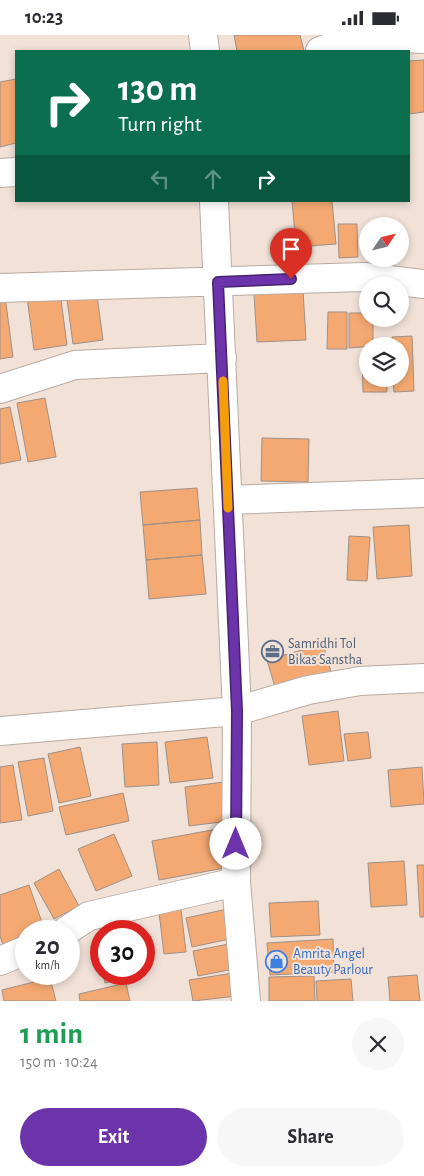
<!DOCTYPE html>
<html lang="en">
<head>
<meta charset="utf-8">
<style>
	:root { --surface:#fff; --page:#f7f7f7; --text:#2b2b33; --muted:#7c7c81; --accent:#6c34aa }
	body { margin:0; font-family:"Alegreya Sans",sans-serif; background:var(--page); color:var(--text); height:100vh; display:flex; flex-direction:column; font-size:19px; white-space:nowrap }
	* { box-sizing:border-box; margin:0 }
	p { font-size:16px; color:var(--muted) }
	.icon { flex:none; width:28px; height:28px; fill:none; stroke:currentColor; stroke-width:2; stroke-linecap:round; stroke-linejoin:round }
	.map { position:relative; height:966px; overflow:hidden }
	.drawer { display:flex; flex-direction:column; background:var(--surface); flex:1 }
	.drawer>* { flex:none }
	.hud { position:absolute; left:15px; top:15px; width:395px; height:152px; border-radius:0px; box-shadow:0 2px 8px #0003; background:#0b6e4f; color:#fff; overflow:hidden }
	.needle { width:32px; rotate:55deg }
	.fabs { position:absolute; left:359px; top:182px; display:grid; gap:10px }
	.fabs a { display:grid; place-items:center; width:50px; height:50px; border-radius:50%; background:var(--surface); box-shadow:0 2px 8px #0003; font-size:25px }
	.speed { position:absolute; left:15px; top:885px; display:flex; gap:10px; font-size:25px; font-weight:700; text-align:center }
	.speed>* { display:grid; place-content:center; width:65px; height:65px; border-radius:50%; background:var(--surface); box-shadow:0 2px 8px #0003; line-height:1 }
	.speed small { font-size:12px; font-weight:400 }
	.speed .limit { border:8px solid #d22; background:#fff; color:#111 }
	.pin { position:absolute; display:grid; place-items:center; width:42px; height:42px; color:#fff; margin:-51px -21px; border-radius:50% 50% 50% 0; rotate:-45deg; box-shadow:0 0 5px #0007 }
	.pin .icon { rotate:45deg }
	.me { position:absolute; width:55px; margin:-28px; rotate:0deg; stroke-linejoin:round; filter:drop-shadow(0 0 4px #0008) }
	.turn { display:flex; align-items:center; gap:18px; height:105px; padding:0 20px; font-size:22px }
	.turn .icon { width:65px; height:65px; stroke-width:2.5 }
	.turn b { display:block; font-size:35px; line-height:42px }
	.lanes { display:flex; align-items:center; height:48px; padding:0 20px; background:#0003; justify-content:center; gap:25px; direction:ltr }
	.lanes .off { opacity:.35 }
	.round { display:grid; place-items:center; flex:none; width:52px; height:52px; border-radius:26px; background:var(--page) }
	.overview { display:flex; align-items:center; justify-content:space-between; height:85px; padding:0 20px }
	h1 { font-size:30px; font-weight:700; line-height:38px; color:#1e9e55 }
	.button { display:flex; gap:10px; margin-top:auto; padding:10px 20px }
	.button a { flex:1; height:58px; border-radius:30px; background:var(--accent); color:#fff; font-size:20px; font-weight:700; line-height:58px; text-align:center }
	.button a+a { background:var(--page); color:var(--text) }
	.status { display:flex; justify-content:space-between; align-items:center; height:35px; padding:0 25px; background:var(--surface); direction:ltr }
	.status svg { height:14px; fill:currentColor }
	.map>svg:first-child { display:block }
	.building { fill:#f5a972; stroke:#9f9087 }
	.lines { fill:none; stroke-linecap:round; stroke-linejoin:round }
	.minor-casing { stroke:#baaba1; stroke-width:30 }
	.minor { stroke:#fff; stroke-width:28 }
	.route-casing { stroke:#46226e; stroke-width:12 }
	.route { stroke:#6c34aa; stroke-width:9 }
	.slow { stroke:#f59e0b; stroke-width:9 }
	.labels { text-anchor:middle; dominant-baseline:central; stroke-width:4; stroke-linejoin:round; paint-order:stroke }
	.service-label { font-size:14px; fill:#4e5e75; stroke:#f1e1d7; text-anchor:start }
	.shop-label { font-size:14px; fill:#366cbe; stroke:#f1e1d7; text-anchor:start }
</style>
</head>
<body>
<div class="status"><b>10:23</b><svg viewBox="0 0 49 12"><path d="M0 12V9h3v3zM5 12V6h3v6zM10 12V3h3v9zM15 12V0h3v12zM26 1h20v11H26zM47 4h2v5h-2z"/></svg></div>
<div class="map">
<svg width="424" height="966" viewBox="0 0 424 966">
	<rect width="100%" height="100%" fill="#f1e1d7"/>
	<path class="building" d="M 234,0 L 300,0 L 304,16 L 237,16 Z
		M 424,25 L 424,77 L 409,79 L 409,26 Z
		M 16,44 L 16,108 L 0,112 L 0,47 Z
		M 292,166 L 332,166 L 336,209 L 296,212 Z
		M 338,189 L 357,189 L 358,222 L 339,223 Z
		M 96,253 L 103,305 L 73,309 L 66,257 Z
		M 303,256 L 306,305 L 257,307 L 254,259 Z
		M 60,257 L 67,310 L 34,315 L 27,262 Z
		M 0,261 L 5,261 L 13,322 L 0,324 Z
		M 328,277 L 347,277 L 347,314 L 327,314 Z
		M 349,278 L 368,278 L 368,284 L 373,284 L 373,311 L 349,313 Z
		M 412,301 L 414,356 L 394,357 L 393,344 L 400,344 L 400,311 L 392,311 L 392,302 Z
		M 362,317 L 368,317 L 368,344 L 387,344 L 387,357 L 363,357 Z
		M 45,363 L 56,422 L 28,427 L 17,368 Z
		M 10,372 L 21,425 L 0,429 L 0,374 Z
		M 262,403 L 309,404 L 308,447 L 261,446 Z
		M 197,453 L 200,485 L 143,490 L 140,457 Z
		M 200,485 L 202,520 L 146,525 L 143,490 Z
		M 409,490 L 412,541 L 377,544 L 373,492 Z
		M 349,501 L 370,502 L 367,546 L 347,545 Z
		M 202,520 L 206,559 L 149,564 L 146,525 Z
		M 323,609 L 331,637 L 275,652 L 267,625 Z
		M 338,676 L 344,726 L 309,730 L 302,681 Z
		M 368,697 L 371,723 L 348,726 L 344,699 Z
		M 207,702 L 213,743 L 170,748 L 165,707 Z
		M 157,707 L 159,750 L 125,752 L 122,709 Z
		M 80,712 L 91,761 L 59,768 L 48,719 Z
		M 44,723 L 53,776 L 28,781 L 18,727 Z
		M 13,730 L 22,785 L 0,788 L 0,732 Z
		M 422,732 L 424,769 L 391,772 L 388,735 Z
		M 224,747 L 229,786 L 189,791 L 185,752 Z
		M 123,758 L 129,786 L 66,800 L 59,772 Z
		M 223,793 L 230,832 L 159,845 L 152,806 Z
		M 114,799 L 132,841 L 96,856 L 78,814 Z
		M 404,826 L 407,870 L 371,872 L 368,828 Z
		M 417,830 L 424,830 L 424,882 L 420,882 Z
		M 59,834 L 79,871 L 54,884 L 34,848 Z
		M 29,850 L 45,896 L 26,896 L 26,908 L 5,916 L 0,901 L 0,860 Z
		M 180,866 L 186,917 L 164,919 L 158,869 Z
		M 318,866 L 320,900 L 271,902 L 269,868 Z
		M 232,873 L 239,902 L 192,912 L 186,883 Z
		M 101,904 L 101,933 L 95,905 Z
		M 333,904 L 334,937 L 270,940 L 267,908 Z
		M 229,909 L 234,934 L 198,941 L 193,916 Z
		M 233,938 L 237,961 L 193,966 L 189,945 Z
		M 103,939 L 127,939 L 128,943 L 105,948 Z
		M 417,940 L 420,966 L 390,966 L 388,942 Z
		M 314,941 L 315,966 L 269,966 L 269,942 Z
		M 50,943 L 56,966 L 4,966 L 2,955 Z
		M 351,944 L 353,966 L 317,966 L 316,946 Z
		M 126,948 L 130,966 L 80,966 L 79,959 Z"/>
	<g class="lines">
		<defs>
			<path id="minor" d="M 203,0 L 205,16
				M 320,16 C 353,3 389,2 424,4
				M 0,138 L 16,137
				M 214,166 L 237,676 L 236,847 L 246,966
				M 0,253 L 364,242 L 424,249
				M 0,354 L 75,330 L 222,323
				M 228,465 L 424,458
				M 0,696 L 237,676 L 308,655 L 360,646 L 424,643
				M 66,896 L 89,881 L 236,847
				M 0,926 L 26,915"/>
		</defs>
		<use href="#minor" class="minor-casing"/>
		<use href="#minor" class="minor"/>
	</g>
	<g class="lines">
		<defs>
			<path id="route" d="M 236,809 L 237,676 L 218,247 L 291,244"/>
		</defs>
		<use href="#route" class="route-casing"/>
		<use href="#route" class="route"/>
		<path class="slow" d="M 223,346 L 228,473"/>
	</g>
	<defs>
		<symbol id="office-ring" viewBox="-11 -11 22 22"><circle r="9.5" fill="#f1e1d7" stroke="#5c6f8a" stroke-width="1.5"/><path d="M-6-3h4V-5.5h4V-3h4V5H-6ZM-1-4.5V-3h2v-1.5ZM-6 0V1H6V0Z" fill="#5c6f8a"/></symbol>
		<symbol id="shop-ring" viewBox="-11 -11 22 22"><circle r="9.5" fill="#f1e1d7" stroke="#3f7fe0" stroke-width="1.5"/><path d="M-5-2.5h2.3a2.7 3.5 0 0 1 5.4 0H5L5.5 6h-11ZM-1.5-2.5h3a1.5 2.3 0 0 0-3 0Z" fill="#3f7fe0"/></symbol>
	</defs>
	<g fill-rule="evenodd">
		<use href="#office-ring" x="260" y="604" width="25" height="25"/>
		<use href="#shop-ring" x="264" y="914" width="25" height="25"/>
	</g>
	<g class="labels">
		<g class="service-label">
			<text x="288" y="609">Samridhi Tol<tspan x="288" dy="16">Bikas Sanstha</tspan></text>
		</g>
		<g class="shop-label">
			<text x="293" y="919">Amrita Angel<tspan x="293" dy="16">Beauty Parlour</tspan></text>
		</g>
	</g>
</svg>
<div class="fabs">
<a><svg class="needle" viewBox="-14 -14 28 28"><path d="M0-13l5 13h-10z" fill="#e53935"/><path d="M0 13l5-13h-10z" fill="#7c7c81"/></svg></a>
<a><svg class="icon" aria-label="search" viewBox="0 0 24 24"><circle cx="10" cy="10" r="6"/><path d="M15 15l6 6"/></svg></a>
<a><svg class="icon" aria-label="layers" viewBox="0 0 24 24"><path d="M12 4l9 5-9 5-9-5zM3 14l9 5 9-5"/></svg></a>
</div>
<div class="speed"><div>20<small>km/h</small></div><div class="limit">30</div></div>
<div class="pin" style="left:291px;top:244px;background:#d93025"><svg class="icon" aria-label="arrive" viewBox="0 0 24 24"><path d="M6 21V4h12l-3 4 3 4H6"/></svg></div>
<svg class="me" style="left:236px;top:809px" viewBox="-20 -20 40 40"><circle r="19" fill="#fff"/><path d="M0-13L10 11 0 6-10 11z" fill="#6c34aa"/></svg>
<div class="hud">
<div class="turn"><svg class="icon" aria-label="right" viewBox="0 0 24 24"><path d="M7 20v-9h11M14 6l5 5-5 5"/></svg><div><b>130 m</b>Turn right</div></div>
<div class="lanes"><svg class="icon off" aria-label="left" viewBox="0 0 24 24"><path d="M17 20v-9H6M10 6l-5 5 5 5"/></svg><svg class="icon off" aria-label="ahead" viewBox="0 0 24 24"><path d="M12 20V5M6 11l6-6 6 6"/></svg><svg class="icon" aria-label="right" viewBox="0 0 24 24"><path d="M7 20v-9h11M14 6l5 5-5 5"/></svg></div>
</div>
</div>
<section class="drawer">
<div class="overview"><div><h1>1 min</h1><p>150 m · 10:24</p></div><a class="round"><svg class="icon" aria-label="close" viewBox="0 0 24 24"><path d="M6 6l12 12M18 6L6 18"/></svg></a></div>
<div class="button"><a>Exit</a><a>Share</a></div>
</section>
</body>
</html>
